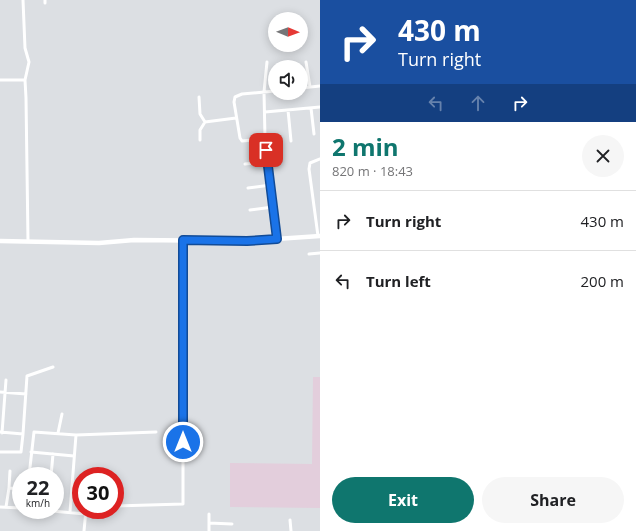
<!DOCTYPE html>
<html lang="en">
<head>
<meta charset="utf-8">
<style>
	:root { --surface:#fff; --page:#f6f6f6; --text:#202124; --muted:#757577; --line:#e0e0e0; --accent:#0f766e }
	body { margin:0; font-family:"Open Sans",sans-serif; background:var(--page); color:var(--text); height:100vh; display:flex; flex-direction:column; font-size:15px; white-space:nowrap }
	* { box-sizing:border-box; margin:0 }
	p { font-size:13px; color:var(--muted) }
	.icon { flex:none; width:22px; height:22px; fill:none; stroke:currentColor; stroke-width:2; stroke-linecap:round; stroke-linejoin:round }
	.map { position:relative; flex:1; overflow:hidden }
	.side { display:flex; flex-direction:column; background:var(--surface); width:316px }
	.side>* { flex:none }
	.guide { background:#1a4fa0; color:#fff; overflow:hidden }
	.needle { width:26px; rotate:91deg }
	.fabs { position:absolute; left:268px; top:12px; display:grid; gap:8px }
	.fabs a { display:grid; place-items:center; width:40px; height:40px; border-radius:50%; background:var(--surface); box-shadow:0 2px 10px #0003; font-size:20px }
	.speed { position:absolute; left:12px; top:467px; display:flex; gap:8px; font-size:20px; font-weight:700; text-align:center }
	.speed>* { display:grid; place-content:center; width:52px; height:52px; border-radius:50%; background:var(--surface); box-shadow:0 2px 10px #0003; line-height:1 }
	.speed small { font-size:10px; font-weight:400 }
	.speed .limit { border:6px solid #d22; background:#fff; color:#111 }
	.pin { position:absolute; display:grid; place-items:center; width:34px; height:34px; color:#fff; margin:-17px; border-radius:8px; box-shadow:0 2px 6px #0006 }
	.me { position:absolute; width:44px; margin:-22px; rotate:0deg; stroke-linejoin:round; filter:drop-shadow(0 0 3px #0008) }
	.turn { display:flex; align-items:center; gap:14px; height:84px; padding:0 12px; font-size:18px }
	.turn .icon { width:52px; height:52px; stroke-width:2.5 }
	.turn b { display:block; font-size:28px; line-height:34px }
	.lanes { display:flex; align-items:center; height:38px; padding:0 12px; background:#0003; justify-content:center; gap:20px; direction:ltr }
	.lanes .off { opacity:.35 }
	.round { display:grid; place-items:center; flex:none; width:42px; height:42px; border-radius:21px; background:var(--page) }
	.headline { display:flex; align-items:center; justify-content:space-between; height:68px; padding:0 12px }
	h1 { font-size:24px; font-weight:700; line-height:30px; color:var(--accent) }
	.cta { display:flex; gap:8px; margin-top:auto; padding:8px 12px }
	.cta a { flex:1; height:46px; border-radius:24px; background:var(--accent); color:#fff; font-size:16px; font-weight:700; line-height:46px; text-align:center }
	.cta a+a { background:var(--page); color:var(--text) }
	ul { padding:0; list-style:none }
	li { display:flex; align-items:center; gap:12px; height:60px; padding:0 12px; border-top:1px solid var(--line) }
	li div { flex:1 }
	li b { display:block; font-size:15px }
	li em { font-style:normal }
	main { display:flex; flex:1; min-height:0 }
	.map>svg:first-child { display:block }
	.commercial { fill:#e3cedc }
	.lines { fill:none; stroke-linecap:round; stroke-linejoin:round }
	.minor { stroke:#fff; stroke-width:3 }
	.secondary { stroke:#fff; stroke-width:4.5 }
	.route-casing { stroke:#114b97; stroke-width:10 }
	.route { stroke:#1a73e8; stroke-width:7 }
</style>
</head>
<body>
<main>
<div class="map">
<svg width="320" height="531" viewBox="0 0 320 531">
	<rect width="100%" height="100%" fill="#dcdfe3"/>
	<path class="commercial" d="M 313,377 L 320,377 L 320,508 L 230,507 L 230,463 L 312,464 Z"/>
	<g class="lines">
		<path class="minor" d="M 23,0 L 25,48 L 29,62 L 25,80 L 26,98 L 28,241
			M 45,3 L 45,0
			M 267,62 L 264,92 L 265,138 L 277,239
			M 306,62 L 310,87
			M 0,80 L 25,80
			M 301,88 L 320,86
			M 199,97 L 200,114 L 205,122 L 236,118
			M 311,108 L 314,134
			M 288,110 L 291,141
			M 265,112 L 320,107
			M 265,139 L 242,141 L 240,138 L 234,102 L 235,97 L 242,94 L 275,91
			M 200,140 L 200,130 L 205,122
			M 245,164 L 268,162
			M 248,188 L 271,185
			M 250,210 L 273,207
			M 318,236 L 309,169 L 310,163 L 320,159
			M 309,254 L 320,253
			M 0,392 L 26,394
			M 0,432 L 23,434 L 27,376 L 53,367
			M 2,433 L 6,380
			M 58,433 L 62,414
			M 0,452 L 21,452 L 23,434
			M 31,452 L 74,456
			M 29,476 L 34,432 L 76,435 L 156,432
			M 51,476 L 53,454
			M 9,488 L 10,471
			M 115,506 L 183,504 L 183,240
			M 0,507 L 21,508
			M 6,507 L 9,488 L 21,489
			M 41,510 L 85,514
			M 70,512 L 76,435
			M 290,520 L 291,531
			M 209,523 L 232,524
			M 84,531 L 86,510
			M 209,531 L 209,514"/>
		<path class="secondary" d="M 0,241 L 99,243 L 134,240 L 247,241 L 320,236"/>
	</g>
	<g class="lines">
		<defs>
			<path id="route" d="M 183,442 L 183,240 L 247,241 L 277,239 L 266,150"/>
		</defs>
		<use href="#route" class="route-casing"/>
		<use href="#route" class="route"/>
	</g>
</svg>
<div class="fabs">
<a><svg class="needle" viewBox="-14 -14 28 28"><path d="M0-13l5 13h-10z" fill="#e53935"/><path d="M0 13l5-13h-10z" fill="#757577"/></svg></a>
<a><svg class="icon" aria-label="sound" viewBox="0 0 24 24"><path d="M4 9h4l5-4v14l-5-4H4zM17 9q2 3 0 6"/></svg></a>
</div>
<div class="speed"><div>22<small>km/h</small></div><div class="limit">30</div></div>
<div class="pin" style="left:266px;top:150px;background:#d93025"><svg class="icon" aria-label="arrive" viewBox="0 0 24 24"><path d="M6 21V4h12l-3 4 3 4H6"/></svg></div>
<svg class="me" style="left:183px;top:442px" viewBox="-20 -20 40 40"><circle r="17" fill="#1a73e8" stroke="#fff" stroke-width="3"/><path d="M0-11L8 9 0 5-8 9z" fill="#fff"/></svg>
</div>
<section class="side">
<div class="guide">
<div class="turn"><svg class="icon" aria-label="right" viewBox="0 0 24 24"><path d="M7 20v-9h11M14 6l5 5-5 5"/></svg><div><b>430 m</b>Turn right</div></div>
<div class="lanes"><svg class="icon off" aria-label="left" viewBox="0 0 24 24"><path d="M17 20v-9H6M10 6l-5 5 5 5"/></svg><svg class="icon off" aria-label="ahead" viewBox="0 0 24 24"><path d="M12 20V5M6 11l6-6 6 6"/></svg><svg class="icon" aria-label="right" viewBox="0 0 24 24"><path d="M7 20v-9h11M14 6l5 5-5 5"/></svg></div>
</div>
<div class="headline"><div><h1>2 min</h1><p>820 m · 18:43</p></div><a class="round"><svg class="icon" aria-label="close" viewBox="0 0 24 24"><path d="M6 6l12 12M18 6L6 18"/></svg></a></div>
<ul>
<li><svg class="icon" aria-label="right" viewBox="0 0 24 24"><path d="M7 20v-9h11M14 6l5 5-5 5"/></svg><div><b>Turn right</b></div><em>430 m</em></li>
<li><svg class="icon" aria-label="left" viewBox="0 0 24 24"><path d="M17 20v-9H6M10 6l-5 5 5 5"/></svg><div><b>Turn left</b></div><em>200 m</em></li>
</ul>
<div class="cta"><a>Exit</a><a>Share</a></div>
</section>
</main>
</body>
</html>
